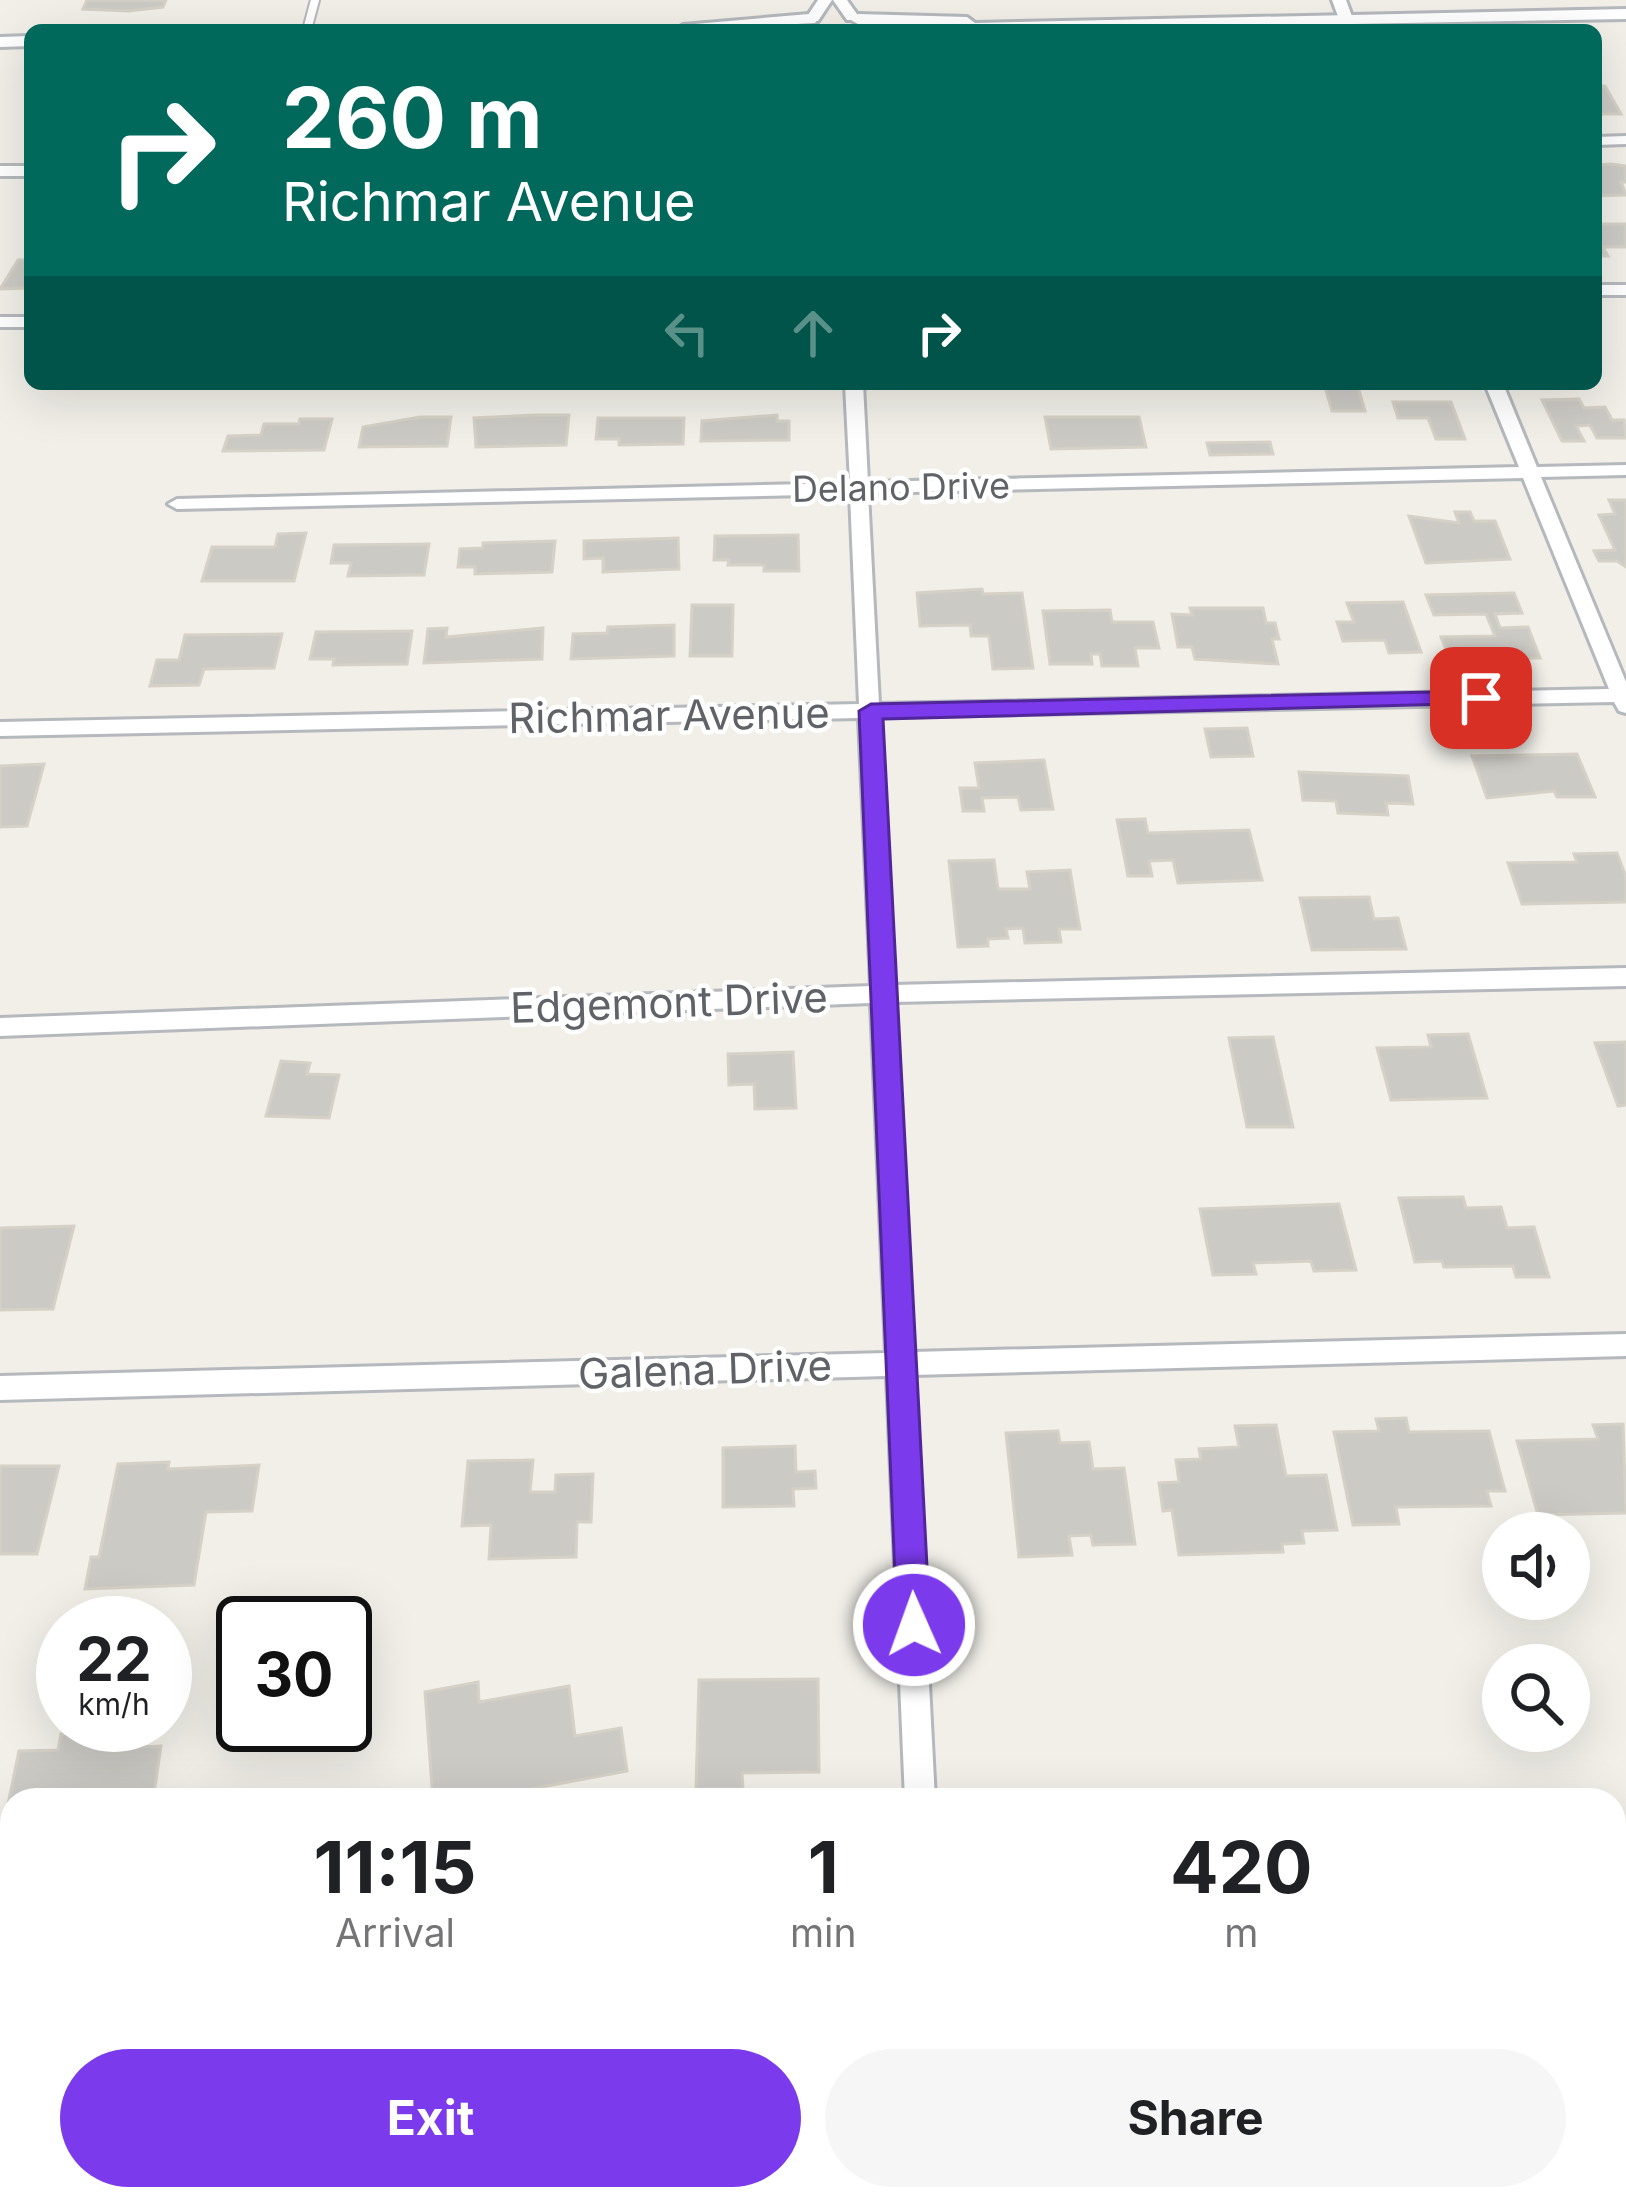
<!DOCTYPE html>
<html lang="en">
<head>
<meta charset="utf-8">
<style>
	:root { --surface:#fff; --page:#f6f6f6; --text:#202124; --muted:#757577; --accent:#7c3aed }
	body { margin:0; font-family:Inter,sans-serif; background:var(--page); color:var(--text); height:100vh; display:flex; flex-direction:column; font-size:45px; white-space:nowrap }
	* { box-sizing:border-box; margin:0 }
	p { font-size:39px; color:var(--muted) }
	.icon { flex:none; width:66px; height:66px; fill:none; stroke:currentColor; stroke-width:2; stroke-linecap:round; stroke-linejoin:round }
	.map { position:relative; flex:1; overflow:hidden }
	.sheet { position:absolute; left:0px; top:1788px; width:1626px; height:423px; display:flex; flex-direction:column; background:var(--surface); border-radius:36px 36px 0 0; box-shadow:0 12px 48px #0002 }
	.sheet>* { flex:none }
	.hud { position:absolute; left:24px; top:24px; width:1578px; height:366px; border-radius:18px; box-shadow:0 12px 48px #0002; background:#00695c; color:#fff; overflow:hidden }
	.buttons { position:absolute; left:1482px; top:1512px; display:grid; gap:24px }
	.buttons a { display:grid; place-items:center; width:108px; height:108px; border-radius:50%; background:var(--surface); box-shadow:0 12px 48px #0002; font-size:60px }
	.speed { position:absolute; left:36px; top:1596px; display:flex; gap:24px; font-size:60px; font-weight:700; text-align:center }
	.speed>* { display:grid; place-content:center; width:156px; height:156px; border-radius:50%; background:var(--surface); box-shadow:0 12px 48px #0002; line-height:1 }
	.speed small { font-size:30px; font-weight:400 }
	.speed .limit { border:6px solid #111; border-radius:18px; background:#fff; color:#111 }
	.pin { position:absolute; display:grid; place-items:center; width:102px; height:102px; color:#fff; margin:-51px; border-radius:24px; box-shadow:0 6px 18px #0006 }
	.me { position:absolute; width:132px; margin:-66px; rotate:358deg; stroke-linejoin:round; filter:drop-shadow(0 0 9px #0008) }
	.turn { display:flex; align-items:center; gap:42px; height:252px; padding:0 60px; font-size:54px }
	.turn .icon { width:156px; height:156px; stroke-width:2.5 }
	.turn b { display:block; font-size:84px; line-height:102px }
	.lanes { display:flex; align-items:center; height:114px; padding:0 60px; background:#0003; justify-content:center; gap:60px; direction:ltr }
	.lanes .off { opacity:.35 }
	.eta { display:flex; justify-content:space-evenly; align-items:center; height:204px; text-align:center }
	.eta b { font-size:72px; font-weight:700; line-height:84px }
	.action { display:flex; gap:24px; margin-top:auto; padding:24px 60px }
	.action a { flex:1; height:138px; border-radius:72px; background:var(--accent); color:#fff; font-size:48px; font-weight:700; line-height:138px; text-align:center }
	.action a+a { background:var(--page); color:var(--text) }
	.map>svg:first-child { display:block }
	.building { fill:#cccac5; stroke:#d6d1c6; stroke-width:3 }
	.lines { fill:none; stroke-linecap:round; stroke-linejoin:round }
	.service-casing { stroke:#b5b8bc; stroke-width:12 }
	.minor-casing { stroke:#b5b8bc; stroke-width:6 }
	.tertiary-casing { stroke:#b5b8bc; stroke-width:6 }
	.service { stroke:#fff; stroke-width:8 }
	.minor { fill:#fff; fill-rule:evenodd }
	.tertiary { fill:#fff; fill-rule:evenodd }
	.route { fill:#7c3aed; stroke:#51269a; stroke-width:3 }
	.labels { text-anchor:middle; dominant-baseline:central; stroke-width:9; stroke-linejoin:round; paint-order:stroke }
	.far-street-label { font-size:36px; fill:#5f6368; stroke:#fff }
	.street-label { font-size:42px; fill:#5f6368; stroke:#fff }
</style>
</head>
<body>
<div class="map">
<svg width="1626" height="2210" viewBox="0 0 1626 2210">
	<rect width="100%" height="100%" fill="#f1efe8"/>
	<path class="building" d="M 87,0 L 166,0 L 163,7 L 128,11 L 83,9 Z
		M 1596,86 L 1605,86 L 1621,114 L 1596,114 L 1596,119 Z
		M 1611,164 L 1626,166 L 1626,182 L 1621,182 L 1626,195 L 1596,196 L 1596,165 Z
		M 1596,224 L 1626,224 L 1626,247 L 1603,247 L 1608,256 L 1596,256 Z
		M 18,260 L 30,260 L 28,288 L 0,289 Z
		M 1325,387 L 1358,387 L 1365,411 L 1332,411 Z
		M 1579,399 L 1584,408 L 1605,407 L 1612,420 L 1624,420 L 1626,438 L 1597,438 L 1590,425 L 1576,426 L 1584,441 L 1562,441 L 1542,400 Z
		M 1393,402 L 1451,402 L 1465,439 L 1436,439 L 1428,418 L 1398,418 Z
		M 536,415 L 569,415 L 566,445 L 476,447 L 474,418 Z
		M 777,415 L 777,421 L 789,421 L 789,440 L 701,441 L 702,421 Z
		M 420,417 L 451,417 L 447,446 L 359,447 L 363,427 Z
		M 1045,417 L 1139,417 L 1146,447 L 1051,449 Z
		M 598,418 L 684,418 L 683,444 L 619,445 L 619,439 L 596,439 Z
		M 300,419 L 332,419 L 324,450 L 223,451 L 228,436 L 261,435 L 264,424 L 299,424 Z
		M 1270,442 L 1273,454 L 1210,455 L 1207,443 Z
		M 1609,500 L 1626,500 L 1626,567 L 1617,561 L 1599,561 L 1594,551 L 1615,550 L 1599,515 L 1615,514 Z
		M 1455,512 L 1470,512 L 1474,521 L 1495,521 L 1510,559 L 1426,563 L 1409,516 L 1459,523 Z
		M 306,533 L 294,581 L 202,581 L 212,547 L 275,547 L 278,534 Z
		M 798,535 L 799,571 L 764,571 L 764,565 L 728,565 L 729,560 L 714,560 L 715,536 Z
		M 678,538 L 679,569 L 603,572 L 603,558 L 584,559 L 584,541 Z
		M 555,541 L 552,572 L 475,574 L 475,567 L 458,567 L 460,549 L 483,548 L 483,543 Z
		M 429,544 L 424,575 L 348,576 L 351,563 L 331,563 L 334,545 Z
		M 982,589 L 983,594 L 1022,593 L 1033,668 L 993,669 L 989,636 L 971,636 L 970,625 L 920,626 L 917,593 Z
		M 1514,593 L 1522,613 L 1495,614 L 1500,628 L 1528,627 L 1540,658 L 1450,660 L 1441,637 L 1495,636 L 1486,614 L 1434,615 L 1426,595 Z
		M 1403,602 L 1421,652 L 1389,653 L 1385,640 L 1343,641 L 1337,622 L 1354,622 L 1347,603 Z
		M 692,605 L 733,605 L 732,656 L 690,656 Z
		M 1190,608 L 1263,608 L 1266,623 L 1275,623 L 1279,639 L 1272,639 L 1278,664 L 1195,659 L 1192,647 L 1178,647 L 1172,614 L 1192,615 Z
		M 1110,610 L 1112,622 L 1153,622 L 1159,648 L 1135,648 L 1138,666 L 1102,666 L 1100,654 L 1091,654 L 1092,664 L 1050,664 L 1043,611 Z
		M 674,625 L 674,656 L 571,659 L 573,634 L 607,633 L 608,627 Z
		M 447,628 L 446,637 L 543,628 L 542,659 L 424,663 L 428,629 Z
		M 412,631 L 407,664 L 333,665 L 334,659 L 310,659 L 316,632 Z
		M 282,634 L 274,668 L 204,669 L 199,685 L 150,686 L 157,660 L 179,660 L 185,635 Z
		M 1247,728 L 1253,756 L 1211,757 L 1205,729 Z
		M 1577,754 L 1595,797 L 1557,797 L 1554,791 L 1487,798 L 1472,756 Z
		M 1044,760 L 1053,809 L 1021,810 L 1018,797 L 982,798 L 984,811 L 963,811 L 960,788 L 979,788 L 975,763 Z
		M 44,764 L 27,826 L 0,827 L 0,766 Z
		M 1299,772 L 1408,776 L 1413,804 L 1386,803 L 1388,815 L 1338,813 L 1336,801 L 1303,800 Z
		M 1145,819 L 1148,833 L 1249,830 L 1262,880 L 1178,883 L 1173,860 L 1149,861 L 1152,876 L 1128,876 L 1117,820 Z
		M 1617,853 L 1626,877 L 1626,902 L 1522,904 L 1508,863 L 1577,862 L 1574,854 Z
		M 994,860 L 998,889 L 1030,889 L 1027,872 L 1070,870 L 1080,929 L 1059,929 L 1061,942 L 1025,943 L 1023,928 L 1006,929 L 1008,938 L 988,939 L 988,946 L 958,947 L 949,861 Z
		M 1369,897 L 1374,919 L 1398,918 L 1406,949 L 1312,950 L 1300,898 Z
		M 1468,1034 L 1487,1098 L 1391,1100 L 1377,1048 L 1431,1047 L 1428,1035 Z
		M 1273,1037 L 1293,1127 L 1247,1127 L 1229,1038 Z
		M 1626,1042 L 1626,1105 L 1618,1106 L 1595,1043 Z
		M 793,1052 L 796,1108 L 755,1109 L 754,1084 L 729,1085 L 728,1054 Z
		M 281,1061 L 310,1063 L 307,1074 L 339,1075 L 329,1118 L 266,1116 Z
		M 1463,1197 L 1466,1208 L 1501,1207 L 1507,1228 L 1534,1227 L 1549,1277 L 1516,1277 L 1513,1266 L 1444,1267 L 1442,1261 L 1415,1262 L 1399,1198 Z
		M 1339,1204 L 1356,1270 L 1314,1271 L 1311,1261 L 1253,1263 L 1256,1274 L 1213,1275 L 1200,1209 Z
		M 74,1226 L 53,1309 L 0,1310 L 0,1228 Z
		M 1406,1418 L 1409,1432 L 1489,1431 L 1505,1491 L 1487,1491 L 1491,1506 L 1396,1507 L 1399,1524 L 1353,1525 L 1334,1432 L 1379,1431 L 1376,1419 Z
		M 1623,1424 L 1626,1513 L 1538,1515 L 1517,1441 L 1598,1439 L 1593,1425 Z
		M 1276,1425 L 1286,1476 L 1326,1475 L 1337,1530 L 1302,1531 L 1304,1543 L 1282,1544 L 1283,1552 L 1179,1555 L 1172,1510 L 1163,1511 L 1159,1483 L 1179,1482 L 1176,1460 L 1201,1459 L 1199,1449 L 1239,1447 L 1235,1426 Z
		M 1058,1431 L 1060,1443 L 1089,1442 L 1093,1469 L 1124,1468 L 1135,1544 L 1093,1545 L 1091,1535 L 1069,1536 L 1072,1555 L 1019,1557 L 1006,1433 Z
		M 795,1446 L 796,1472 L 815,1471 L 816,1488 L 793,1489 L 794,1506 L 723,1507 L 723,1448 Z
		M 533,1460 L 530,1492 L 555,1492 L 556,1475 L 593,1474 L 591,1522 L 577,1522 L 576,1557 L 489,1559 L 491,1525 L 462,1526 L 468,1461 Z
		M 169,1462 L 168,1469 L 259,1465 L 252,1511 L 206,1512 L 194,1585 L 85,1589 L 91,1557 L 99,1557 L 118,1464 Z
		M 0,1466 L 59,1466 L 37,1554 L 0,1554 Z
		M 818,1679 L 819,1772 L 742,1773 L 743,1789 L 696,1789 L 699,1680 Z
		M 478,1682 L 479,1702 L 569,1686 L 575,1736 L 621,1728 L 627,1771 L 472,1800 L 433,1800 L 425,1692 Z
		M 119,1731 L 116,1748 L 161,1746 L 153,1800 L 12,1800 L 12,1814 L 6,1814 L 19,1751 L 58,1750 L 61,1734 Z
		M 1626,2003 L 1626,2147 L 1614,2145 L 1614,2036 L 1623,2038 L 1614,2026 L 1614,2011 Z
		M 560,2199 L 628,2199 L 628,2210 L 559,2210 Z"/>
	<g class="lines">
		<defs>
			<path id="service" d="M 307,30 L 315,0"/>
			<path id="minor" d="M 818,0 L 832,0 L 818,21 L 808,21 L 806,18 Z
				M 833,0 L 847,0 L 859,17 L 857,20 L 847,20 Z
				M 1332,0 L 1346,0 L 1357,30 L 1343,30 Z
				M 1626,136 L 1626,144 L 1596,145 L 1596,137 Z
				M 0,166 L 30,166 L 30,176 L 0,176 Z
				M 1596,285 L 1626,285 L 1626,295 L 1596,295 Z
				M 0,317 L 30,317 L 30,327 L 0,327 Z
				M 845,384 L 863,384 L 868,482 L 1519,467 L 1485,384 L 1503,384 L 1537,467 L 1626,465 L 1626,475 L 1541,477 L 1626,682 L 1626,713 L 1619,711 L 1614,702 L 880,717 L 893,985 L 1626,968 L 1626,986 L 894,1002 L 912,1352 L 1626,1334 L 1626,1356 L 913,1375 L 935,1800 L 905,1800 L 887,1376 L 0,1400 L 0,1376 L 886,1353 L 871,1003 L 0,1036 L 0,1018 L 871,986 L 859,718 L 0,736 L 0,722 L 859,704 L 850,494 L 177,509 L 168,504 L 177,499 L 850,483 ZM 1523,478 L 1609,689 L 879,704 L 868,493 Z
				M 1626,1838 L 1626,1870 L 1614,1871 L 1614,1839 Z
				M 12,1901 L 12,1933 L 0,1934 L 0,1902 Z
				M 916,2199 L 950,2199 L 951,2210 L 917,2210 Z"/>
			<path id="tertiary" d="M 1626,9 L 1626,19 L 1021,30 L 937,30 L 940,26 L 858,24 L 849,19 L 858,14 L 967,17 L 975,23 Z
				M 809,14 L 818,19 L 815,23 L 674,30 L 683,25 Z
				M 30,36 L 30,46 L 0,47 L 0,37 Z"/>
		</defs>
		<use href="#service" class="service-casing"/>
		<use href="#minor" class="minor-casing"/>
		<use href="#tertiary" class="tertiary-casing"/>
		<use href="#service" class="service"/>
		<use href="#minor" class="minor"/>
		<use href="#tertiary" class="tertiary"/>
	</g>
	<path class="route" d="M 1481,691 L 1492,698 L 1489,703 L 883,719 L 930,1625 L 925,1636 L 914,1641 L 902,1636 L 897,1625 L 859,711 L 871,704 Z"/>
	<g class="labels">
		<g class="far-street-label">
			<text transform="translate(901 487) rotate(-1)">Delano Drive</text>
		</g>
		<g class="street-label">
			<text transform="translate(669 715) rotate(-1)">Richmar Avenue</text>
			<text transform="translate(669 1002) rotate(-2)">Edgemont Drive</text>
			<text transform="translate(705 1369) rotate(-2)">Galena Drive</text>
		</g>
	</g>
</svg>
<div class="buttons">
<a><svg class="icon" aria-label="sound" viewBox="0 0 24 24"><path d="M4 9h4l5-4v14l-5-4H4zM17 9q2 3 0 6"/></svg></a>
<a><svg class="icon" aria-label="search" viewBox="0 0 24 24"><circle cx="10" cy="10" r="6"/><path d="M15 15l6 6"/></svg></a>
</div>
<div class="speed"><div>22<small>km/h</small></div><div class="limit">30</div></div>
<div class="pin" style="left:1481px;top:698px;background:#d93025"><svg class="icon" aria-label="arrive" viewBox="0 0 24 24"><path d="M6 21V4h12l-3 4 3 4H6"/></svg></div>
<svg class="me" style="left:914px;top:1625px" viewBox="-20 -20 40 40"><circle r="17" fill="#7c3aed" stroke="#fff" stroke-width="3"/><path d="M0-11L8 9 0 5-8 9z" fill="#fff"/></svg>
<div class="hud">
<div class="turn"><svg class="icon" aria-label="right" viewBox="0 0 24 24"><path d="M7 20v-9h11M14 6l5 5-5 5"/></svg><div><b>260 m</b>Richmar Avenue</div></div>
<div class="lanes"><svg class="icon off" aria-label="left" viewBox="0 0 24 24"><path d="M17 20v-9H6M10 6l-5 5 5 5"/></svg><svg class="icon off" aria-label="ahead" viewBox="0 0 24 24"><path d="M12 20V5M6 11l6-6 6 6"/></svg><svg class="icon" aria-label="right" viewBox="0 0 24 24"><path d="M7 20v-9h11M14 6l5 5-5 5"/></svg></div>
</div>
<section class="sheet">
<div class="eta">
<div><b>11:15</b><p>Arrival</p></div>
<div><b>1</b><p>min</p></div>
<div><b>420</b><p>m</p></div>
</div>
<div class="action"><a>Exit</a><a>Share</a></div>
</section>
</div>
</body>
</html>
